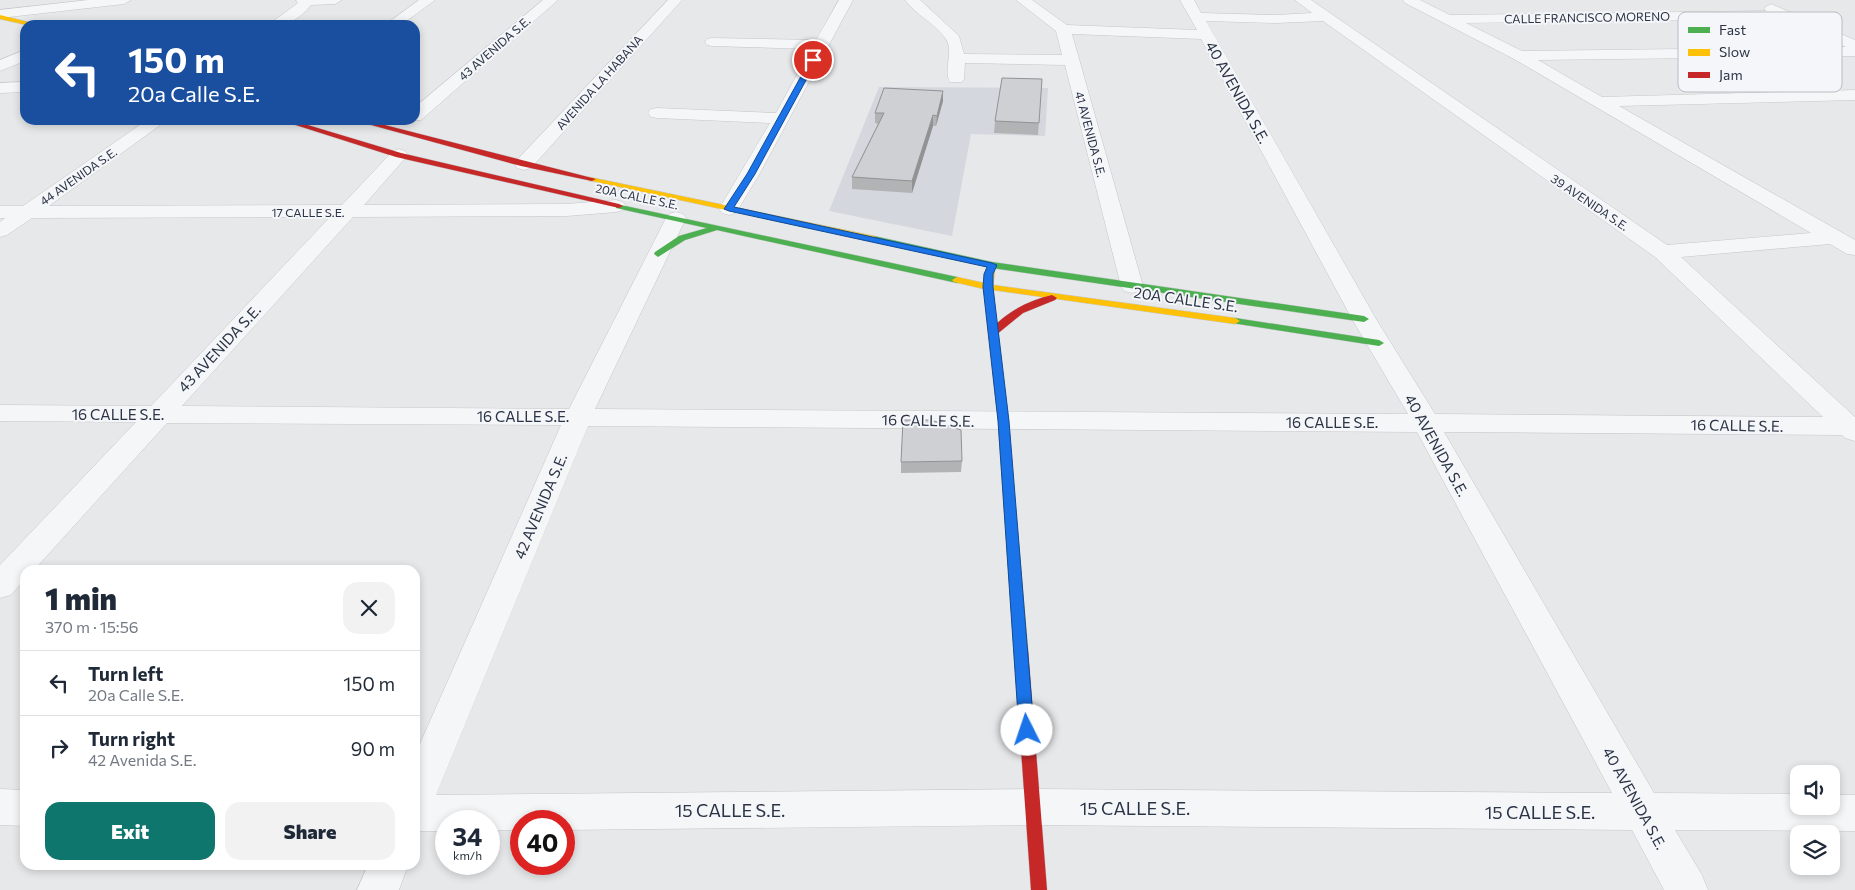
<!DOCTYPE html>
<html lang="en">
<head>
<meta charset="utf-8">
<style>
	:root { --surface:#fff; --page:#f2f2f3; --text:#1f2937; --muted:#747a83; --line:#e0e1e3; --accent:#0f766e }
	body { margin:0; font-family:Commissioner,sans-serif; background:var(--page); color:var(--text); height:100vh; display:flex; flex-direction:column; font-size:19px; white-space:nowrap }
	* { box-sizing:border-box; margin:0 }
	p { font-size:16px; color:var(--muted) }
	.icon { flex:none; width:28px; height:28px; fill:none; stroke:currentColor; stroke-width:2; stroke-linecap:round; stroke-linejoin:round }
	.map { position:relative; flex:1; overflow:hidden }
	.drawer { position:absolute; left:20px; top:565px; width:400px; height:305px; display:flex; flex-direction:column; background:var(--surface); border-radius:15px; box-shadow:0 2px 8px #0003 }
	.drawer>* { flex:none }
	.top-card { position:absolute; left:20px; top:20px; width:400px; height:105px; border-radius:15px; box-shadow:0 2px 8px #0003; background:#1a4fa0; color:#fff; overflow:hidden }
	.controls { position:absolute; left:1790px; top:765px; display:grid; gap:10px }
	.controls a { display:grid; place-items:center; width:50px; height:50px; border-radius:10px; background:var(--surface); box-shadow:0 2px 8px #0003; font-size:25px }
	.speed { position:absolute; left:435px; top:810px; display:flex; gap:10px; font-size:25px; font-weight:700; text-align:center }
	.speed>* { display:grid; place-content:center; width:65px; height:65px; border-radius:50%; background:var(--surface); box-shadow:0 2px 8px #0003; line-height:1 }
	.speed small { font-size:12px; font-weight:400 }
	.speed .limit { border:8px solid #d22; background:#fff; color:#111 }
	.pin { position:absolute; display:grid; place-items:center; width:42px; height:42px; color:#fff; margin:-21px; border:2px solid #fff; border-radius:50%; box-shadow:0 1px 5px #0007 }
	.me { position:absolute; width:55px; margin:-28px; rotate:356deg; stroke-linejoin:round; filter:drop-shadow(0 0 4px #0008) }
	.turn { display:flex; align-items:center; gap:18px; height:105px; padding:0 25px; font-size:22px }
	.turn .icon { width:65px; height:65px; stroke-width:2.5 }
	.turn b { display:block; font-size:35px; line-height:42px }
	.round { display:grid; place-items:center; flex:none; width:52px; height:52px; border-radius:15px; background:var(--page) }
	.head { display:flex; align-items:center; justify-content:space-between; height:85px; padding:0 25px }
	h1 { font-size:30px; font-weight:800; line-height:38px }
	.cta { display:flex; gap:10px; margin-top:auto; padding:10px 25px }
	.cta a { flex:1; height:58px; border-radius:15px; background:var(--accent); color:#fff; font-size:20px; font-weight:800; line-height:58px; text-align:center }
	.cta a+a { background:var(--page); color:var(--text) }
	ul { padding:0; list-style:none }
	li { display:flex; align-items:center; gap:15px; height:65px; padding:0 25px; border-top:1px solid var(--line) }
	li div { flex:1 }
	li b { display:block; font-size:19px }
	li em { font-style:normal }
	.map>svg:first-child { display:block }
	.built { fill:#d4d7dd }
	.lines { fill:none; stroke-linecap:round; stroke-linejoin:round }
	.street-casing { stroke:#c4c6c8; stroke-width:1 }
	.fast-casing { stroke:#c4c6c8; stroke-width:1 }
	.slow-casing { stroke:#c4c6c8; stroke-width:1 }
	.jam-casing { stroke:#c4c6c8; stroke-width:1 }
	.street { fill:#f5f6f7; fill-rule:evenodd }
	.fast { fill:#4caf50; fill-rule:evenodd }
	.slow { fill:#ffc107; fill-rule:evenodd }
	.jam { fill:#c62828; fill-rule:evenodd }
	.wall { fill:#b1b3b5 }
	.shaded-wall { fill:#909294 }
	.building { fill:#ced0d3; stroke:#909294 }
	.route { fill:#1a73e8; stroke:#114b97 }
	.labels { text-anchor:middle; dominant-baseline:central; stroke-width:4; stroke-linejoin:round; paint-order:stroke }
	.far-street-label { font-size:12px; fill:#2b3445; stroke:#f4f6f9 }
	.street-label { font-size:15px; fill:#2b3445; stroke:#f4f6f9 }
	.near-street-label { font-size:18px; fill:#2b3445; stroke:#f4f6f9 }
	.key { fill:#f4f6f9; stroke:#b8bcc3; stroke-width:1 }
	.key-label { font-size:14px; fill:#2b3445 }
</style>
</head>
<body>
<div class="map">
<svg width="1855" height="890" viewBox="0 0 1855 890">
	<rect width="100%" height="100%" fill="#e6e8ea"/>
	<path class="built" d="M 879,87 L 1048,88 L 1045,136 L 971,134 L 952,236 L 829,211 Z"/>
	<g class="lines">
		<defs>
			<path id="street" d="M 88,0 L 131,0 L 124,4 L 0,18 L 0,10 Z
				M 296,0 L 342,0 L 335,4 L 311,5 C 297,21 289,25 268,25 L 298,3 Z
				M 419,0 L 435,0 L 401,25 L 385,25 Z
				M 543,0 L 558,0 L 421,120 L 410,120 L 415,120 L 415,107 Z
				M 668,0 L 682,0 L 531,168 L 524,170 L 517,168 L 515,164 L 517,160 Z
				M 839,0 L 853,0 L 760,173 L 736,213 L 729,215 L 722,213 L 719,209 L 770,123 L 657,118 L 651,117 L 648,113 L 651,109 L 657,108 L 776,113 L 811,49 L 712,46 L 707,45 L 705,42 L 707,39 L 712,38 L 816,40 Z
				M 905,0 L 920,0 L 959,36 L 964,54 L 1062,55 L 1056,31 L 1016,0 L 1032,0 L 1067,25 L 1197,30 L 1180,0 L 1194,0 L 1201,13 L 1276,15 L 1312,13 L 1295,0 L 1311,0 L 1667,245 L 1811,233 L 1514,59 L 1405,3 L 1403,0 L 1420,0 L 1450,15 L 1766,11 L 1764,8 L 1771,4 L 1855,40 L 1855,56 L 1538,60 L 1602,97 L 1855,90 L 1855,100 L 1619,106 L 1855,240 L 1855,255 L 1847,254 L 1830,244 L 1681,257 L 1855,417 L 1855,441 L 1845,438 L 1842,435 L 1444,432 L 1654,793 L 1799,794 L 1799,806 L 1831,806 L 1831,795 L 1855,795 L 1855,831 L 1675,830 L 1702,875 L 1708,890 L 1664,890 L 1632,830 L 1033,825 L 564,830 L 564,821 L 521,821 L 521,830 L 489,830 L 489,821 L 446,821 L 446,831 L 415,831 L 415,755 L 561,425 L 167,423 L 34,570 L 25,570 L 25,579 L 11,595 L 0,598 L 0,565 L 136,422 L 0,421 L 0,405 L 151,406 L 330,217 L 32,218 L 7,235 L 0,237 L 0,222 L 5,218 L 0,218 L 0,206 L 23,206 L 147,120 L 167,120 L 49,206 L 342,205 L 393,151 L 399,149 L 405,151 L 408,155 L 364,205 L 567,204 L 616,200 L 623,202 L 626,206 L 623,210 L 616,212 L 567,216 L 353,217 L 182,406 L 569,409 L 666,218 L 669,214 L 676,212 L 683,214 L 686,218 L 595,409 L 1408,414 L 1352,319 L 1201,39 L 1072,34 L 1143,286 L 1140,291 L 1132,293 L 1124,291 L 1121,286 L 1065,65 L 965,63 L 964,79 L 962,82 L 950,82 C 943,71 954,51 946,39 C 936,24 916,15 905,0 ZM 1785,19 L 1846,47 L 1522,51 L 1466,23 ZM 1206,21 L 1276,23 L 1323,21 L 1655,257 L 1823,417 L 1435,414 L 1376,319 ZM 588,426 L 1417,432 L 1612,793 L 1033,789 L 436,795 Z
				M 25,50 L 25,61 L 0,71 L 0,60 Z
				M 25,82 L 25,92 L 0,93 L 0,83 Z
				M 0,789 L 25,790 L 25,826 L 0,825 Z
				M 368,865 L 408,865 L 399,890 L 357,890 Z"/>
			<path id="fast" d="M 616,204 L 957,277 L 962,280 L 957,283 L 717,230 L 685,240 L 658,257 L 654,254 L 655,252 L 679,236 L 707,228 L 616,208 Z
				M 874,236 L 992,262 L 1364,316 L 1369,319 L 1364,322 L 992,268 L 871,241 L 870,239 Z
				M 1235,318 L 1379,340 L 1384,343 L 1379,346 L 1232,323 L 1230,321 L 1232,319 Z"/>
			<path id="slow" d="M 0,15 L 36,24 L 37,25 L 27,25 L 0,19 Z
				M 589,177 L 874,236 L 878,239 L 874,242 L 592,181 L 589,181 Z
				M 991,266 L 995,269 L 993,285 L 1235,318 L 1240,321 L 1235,324 L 993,290 L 1008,421 L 1028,650 L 1026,654 L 1021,656 L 1016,654 L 1014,650 L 998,421 L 984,289 L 954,282 L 952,280 L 957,277 L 984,283 L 987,269 Z"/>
			<path id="jam" d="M 280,120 L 291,120 L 401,153 L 619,204 L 623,206 L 619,208 L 396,157 Z
				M 353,120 L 365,120 L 596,179 L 592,181 L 521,166 Z
				M 1052,295 L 1057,298 L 1055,300 L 1023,313 L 996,335 L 990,335 L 988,333 C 1004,313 1027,301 1052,295 Z
				M 1021,644 L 1026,646 L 1028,650 L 1047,890 L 1031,890 L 1014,650 L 1016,646 Z"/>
		</defs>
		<use href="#street" class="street-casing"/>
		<use href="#fast" class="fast-casing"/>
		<use href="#slow" class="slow-casing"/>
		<use href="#jam" class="jam-casing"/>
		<use href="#street" class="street"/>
		<use href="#fast" class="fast"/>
		<use href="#slow" class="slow"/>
		<use href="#jam" class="jam"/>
	</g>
	<path class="wall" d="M 1042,79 L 1038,135 L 994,133 L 995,121 Z
		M 943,91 L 943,101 L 936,126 L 933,126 L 912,193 L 852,189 L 852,177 L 878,124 L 875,123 L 875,113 Z
		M 962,461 L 961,472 L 901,473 L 901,462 Z"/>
	<path class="shaded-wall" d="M 943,91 L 943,101 L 936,126 L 937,116 Z
		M 933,115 L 933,126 L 912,193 L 912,181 Z"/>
	<path class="building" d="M 1002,78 L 1042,79 L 1039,123 L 995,121 Z
		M 884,88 L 943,91 L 937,116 L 933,115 L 912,181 L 852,177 L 884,113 L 875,113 Z
		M 903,420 L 931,420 L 961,430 L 962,461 L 901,462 Z"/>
	<path class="route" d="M 813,58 L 817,60 L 755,174 L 734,207 L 992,263 L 997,265 L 993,274 L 993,287 L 1009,421 L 1034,730 L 1032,735 L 1027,736 L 1022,735 L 1019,730 L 998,421 L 983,287 L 984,274 L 987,267 L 729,211 L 724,209 L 747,174 L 810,60 Z"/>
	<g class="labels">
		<g class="far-street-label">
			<text transform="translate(1587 17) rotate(-1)">CALLE FRANCISCO MORENO</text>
			<text transform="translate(494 48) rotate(-41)">43 AVENIDA S.E.</text>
			<text transform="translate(599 82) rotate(-48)">AVENIDA LA HABANA</text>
			<text transform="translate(1091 134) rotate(75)">41 AVENIDA S.E.</text>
			<text transform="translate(78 176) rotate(-35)">44 AVENIDA S.E.</text>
			<text transform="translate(637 196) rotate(12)">20A CALLE S.E.</text>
			<text transform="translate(1590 202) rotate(34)">39 AVENIDA S.E.</text>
			<text x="308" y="212">17 CALLE S.E.</text>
		</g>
		<g class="street-label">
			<text transform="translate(1238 92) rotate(61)">40 AVENIDA S.E.</text>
			<text transform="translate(1186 299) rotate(8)">20A CALLE S.E.</text>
			<text transform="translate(219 348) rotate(-47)">43 AVENIDA S.E.</text>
			<text x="118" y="414">16 CALLE S.E.</text>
			<text x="523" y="416">16 CALLE S.E.</text>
			<text transform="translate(928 420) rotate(1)">16 CALLE S.E.</text>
			<text x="1332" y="422">16 CALLE S.E.</text>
			<text transform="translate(1737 425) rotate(1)">16 CALLE S.E.</text>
			<text transform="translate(1437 445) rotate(61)">40 AVENIDA S.E.</text>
			<text transform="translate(540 506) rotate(-67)">42 AVENIDA S.E.</text>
			<text transform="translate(1635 798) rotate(61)">40 AVENIDA S.E.</text>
		</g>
		<g class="near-street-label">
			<text x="1135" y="808">15 CALLE S.E.</text>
			<text x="730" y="810">15 CALLE S.E.</text>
			<text x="1540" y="812">15 CALLE S.E.</text>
		</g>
	</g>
	<rect x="1678" y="12" width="164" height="80" rx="8" class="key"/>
	<rect x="1688" y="27" width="22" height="6" fill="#4caf50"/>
	<rect x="1688" y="49" width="22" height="7" fill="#ffc107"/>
	<rect x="1688" y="72" width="22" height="6" fill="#c62828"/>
	<g class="key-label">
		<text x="1719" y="35">Fast</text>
		<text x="1719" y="57">Slow</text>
		<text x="1719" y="80">Jam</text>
	</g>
</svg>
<div class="controls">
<a><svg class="icon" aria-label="sound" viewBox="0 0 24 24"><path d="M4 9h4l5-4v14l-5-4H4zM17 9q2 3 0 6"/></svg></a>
<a><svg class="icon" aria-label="layers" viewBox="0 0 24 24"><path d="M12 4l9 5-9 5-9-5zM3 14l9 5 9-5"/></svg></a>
</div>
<div class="speed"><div>34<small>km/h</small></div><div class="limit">40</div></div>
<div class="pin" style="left:813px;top:60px;background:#d93025"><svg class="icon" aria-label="arrive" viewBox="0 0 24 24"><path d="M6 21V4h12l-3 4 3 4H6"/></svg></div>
<svg class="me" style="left:1027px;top:730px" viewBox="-20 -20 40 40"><circle r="19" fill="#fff"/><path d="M0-13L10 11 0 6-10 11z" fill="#1a73e8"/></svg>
<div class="top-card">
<div class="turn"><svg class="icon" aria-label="left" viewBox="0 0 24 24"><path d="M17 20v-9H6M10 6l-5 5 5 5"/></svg><div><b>150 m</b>20a Calle S.E.</div></div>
</div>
<section class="drawer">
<div class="head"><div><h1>1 min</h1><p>370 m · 15:56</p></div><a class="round"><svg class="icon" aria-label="close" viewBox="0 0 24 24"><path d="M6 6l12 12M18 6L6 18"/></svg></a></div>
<ul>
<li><svg class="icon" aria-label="left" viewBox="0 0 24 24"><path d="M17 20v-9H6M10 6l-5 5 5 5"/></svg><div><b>Turn left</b><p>20a Calle S.E.</p></div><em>150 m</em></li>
<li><svg class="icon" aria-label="right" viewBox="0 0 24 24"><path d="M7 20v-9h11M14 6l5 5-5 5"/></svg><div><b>Turn right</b><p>42 Avenida S.E.</p></div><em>90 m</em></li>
</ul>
<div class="cta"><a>Exit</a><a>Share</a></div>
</section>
</div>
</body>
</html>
